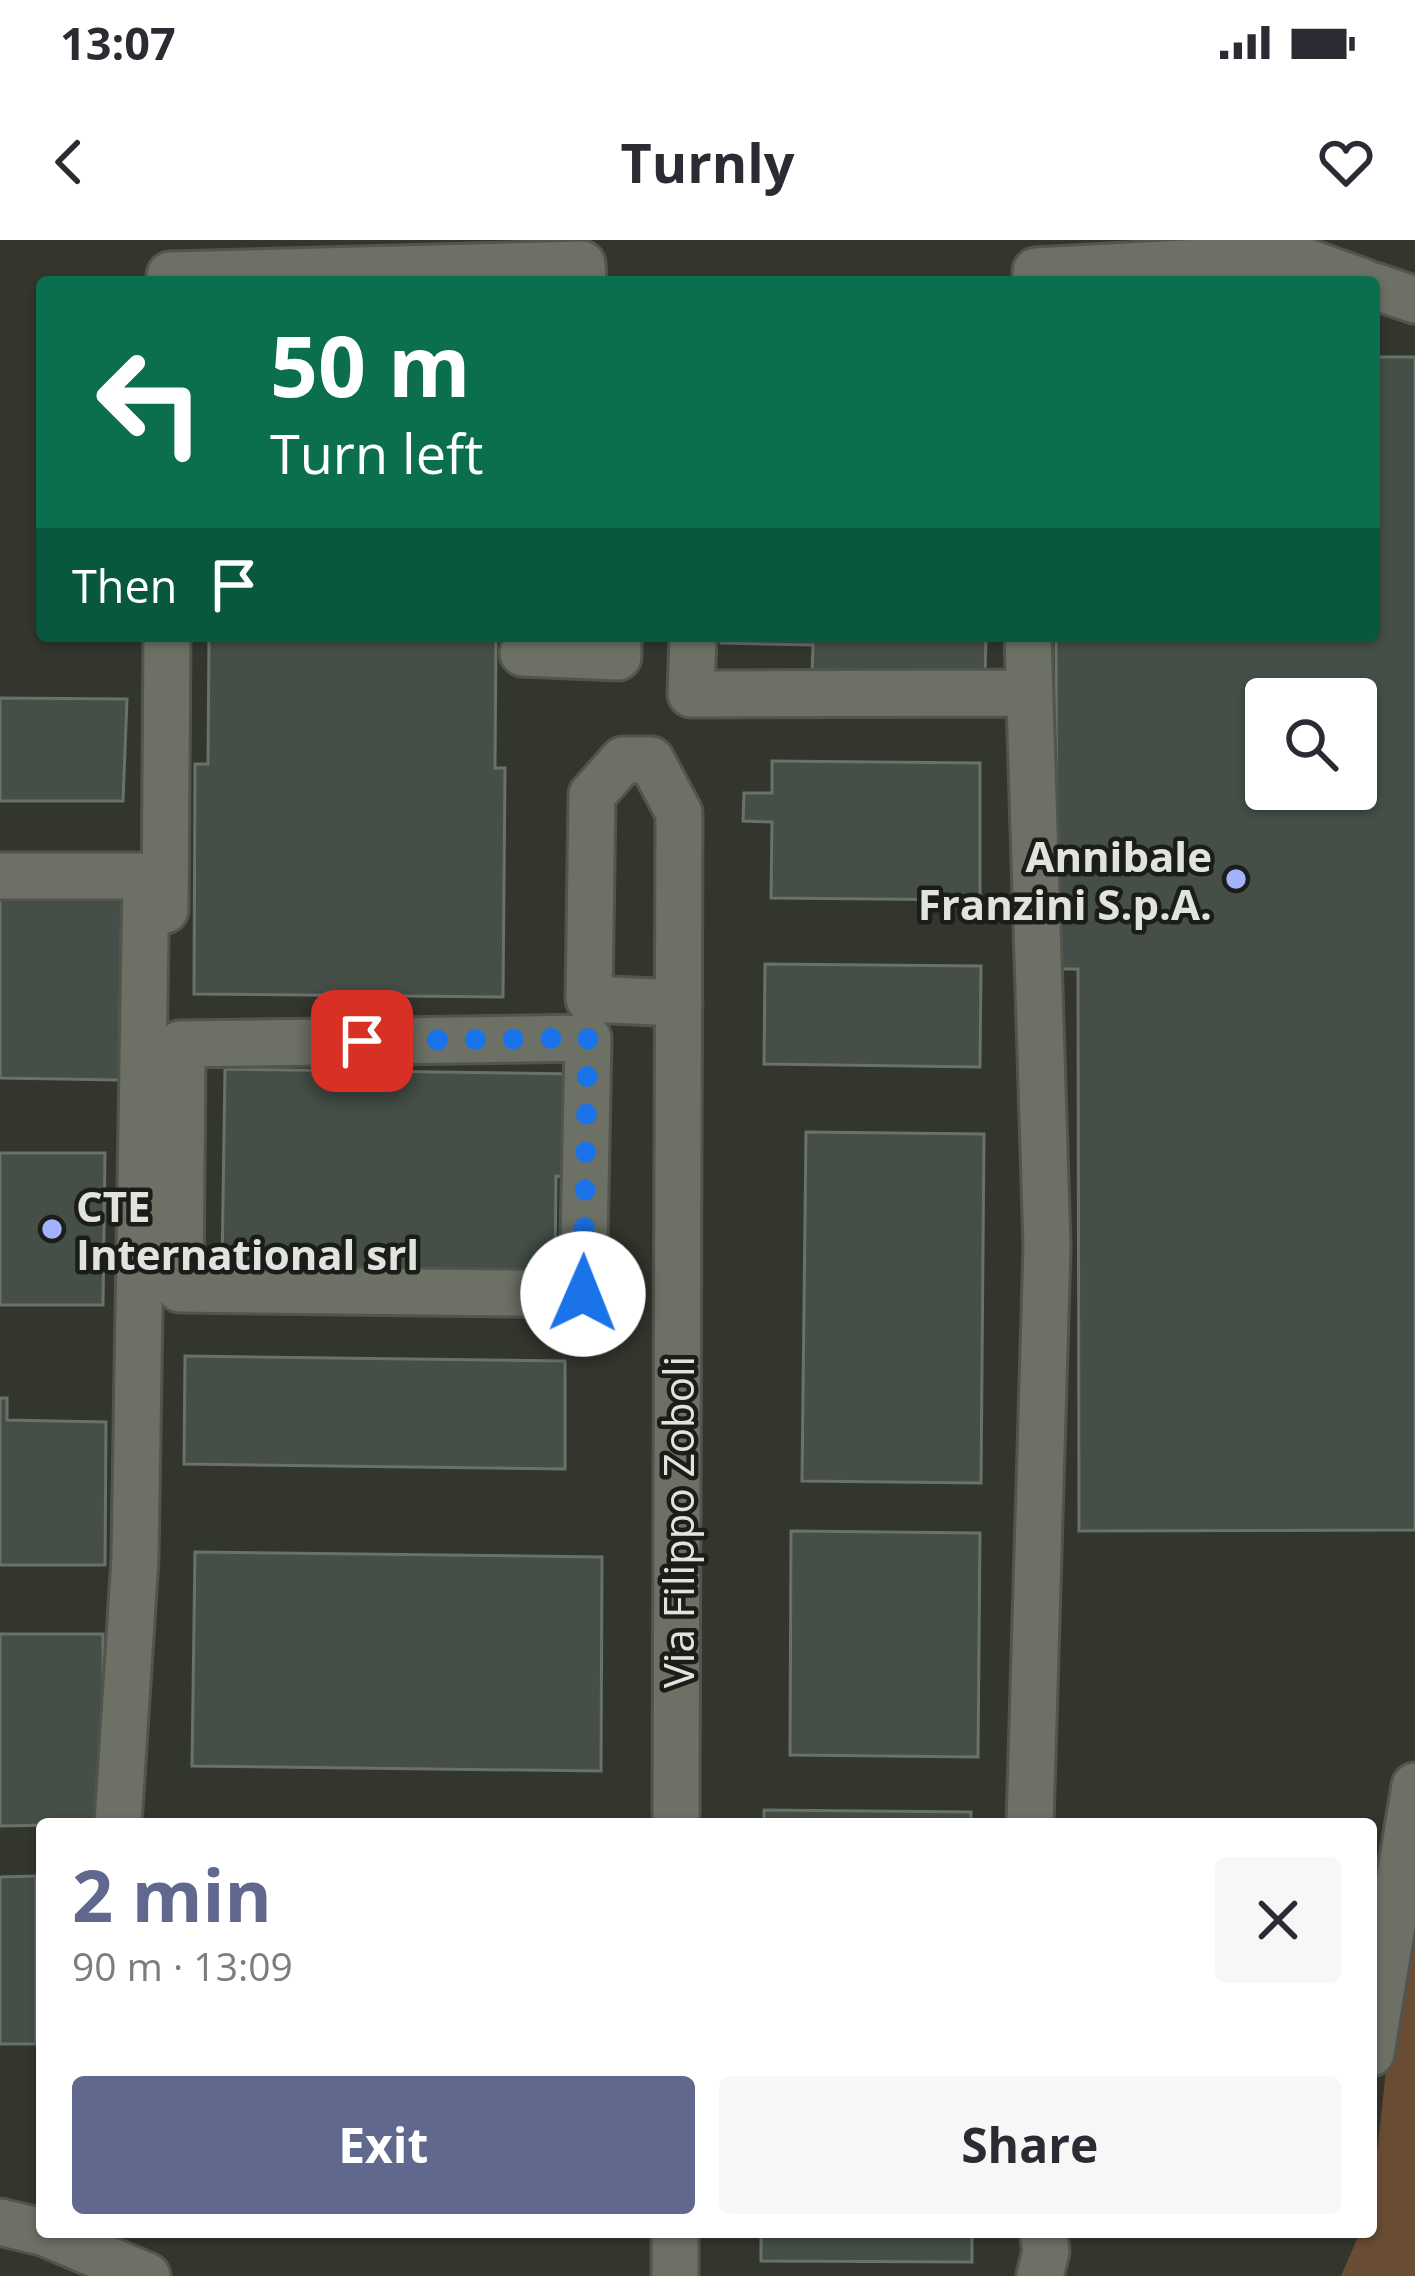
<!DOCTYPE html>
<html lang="en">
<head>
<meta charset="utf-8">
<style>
	:root { --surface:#fff; --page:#f7f7f7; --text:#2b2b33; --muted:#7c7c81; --accent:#61688e }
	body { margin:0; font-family:"Open Sans",sans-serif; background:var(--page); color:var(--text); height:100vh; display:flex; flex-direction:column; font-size:45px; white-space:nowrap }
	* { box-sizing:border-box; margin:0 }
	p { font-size:39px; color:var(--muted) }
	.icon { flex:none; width:66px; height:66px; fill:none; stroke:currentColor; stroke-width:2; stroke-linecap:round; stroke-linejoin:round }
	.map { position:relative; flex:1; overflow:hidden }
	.side { position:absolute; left:36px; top:1578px; width:1341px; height:420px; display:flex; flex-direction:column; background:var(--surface); border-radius:12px; box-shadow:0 3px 9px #0004 }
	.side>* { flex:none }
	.banner { position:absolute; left:36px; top:36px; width:1344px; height:366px; border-radius:12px; box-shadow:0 3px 9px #0004; background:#0b6e4f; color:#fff; overflow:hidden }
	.buttons { position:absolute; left:1245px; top:438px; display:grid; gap:24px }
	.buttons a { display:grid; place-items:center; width:132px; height:132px; border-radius:12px; background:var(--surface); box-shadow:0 3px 9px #0004; font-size:60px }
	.pin { position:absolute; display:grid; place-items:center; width:102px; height:102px; color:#fff; margin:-51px; border-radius:24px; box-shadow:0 6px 18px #0006 }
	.me { position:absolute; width:132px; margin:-66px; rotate:1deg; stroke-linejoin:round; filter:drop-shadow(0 0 9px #0008) }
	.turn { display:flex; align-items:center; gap:42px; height:252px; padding:0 36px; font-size:54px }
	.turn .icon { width:156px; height:156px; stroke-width:2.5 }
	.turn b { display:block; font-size:84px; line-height:102px }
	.then { display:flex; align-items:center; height:114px; padding:0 36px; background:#0003; gap:24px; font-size:45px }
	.round { display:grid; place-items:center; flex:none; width:126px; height:126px; border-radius:12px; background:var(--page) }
	.head { display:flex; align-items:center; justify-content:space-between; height:204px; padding:0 36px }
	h1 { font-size:72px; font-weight:700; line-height:90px; color:var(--accent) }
	.action { display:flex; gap:24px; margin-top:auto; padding:24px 36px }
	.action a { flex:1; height:138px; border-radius:12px; background:var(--accent); color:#fff; font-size:48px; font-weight:700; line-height:138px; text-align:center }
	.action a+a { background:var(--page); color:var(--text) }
	.status { display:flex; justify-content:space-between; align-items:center; height:84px; padding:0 60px; background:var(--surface); direction:ltr }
	.status svg { height:33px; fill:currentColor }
	header { display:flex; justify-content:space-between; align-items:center; height:156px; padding:0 36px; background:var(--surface); font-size:54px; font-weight:700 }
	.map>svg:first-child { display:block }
	.green { fill:#6a4c33 }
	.building { fill:#454e47; stroke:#68726a; stroke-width:3; fill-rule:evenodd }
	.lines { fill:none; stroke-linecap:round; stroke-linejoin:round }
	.minor-casing { stroke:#52554d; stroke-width:51 }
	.minor { stroke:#6c7065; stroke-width:45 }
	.route { stroke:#1a73e8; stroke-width:21; stroke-dasharray:0 37.8 }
	.poi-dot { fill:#a3b2fd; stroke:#1b1d19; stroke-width:4.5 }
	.labels { text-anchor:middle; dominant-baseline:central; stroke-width:9; stroke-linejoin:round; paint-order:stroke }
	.poi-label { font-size:42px; font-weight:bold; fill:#e1e4de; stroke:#1b1d19; text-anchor:end }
	.street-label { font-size:42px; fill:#e1e4de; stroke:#1b1d19 }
</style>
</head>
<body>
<div class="status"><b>13:07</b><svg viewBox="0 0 49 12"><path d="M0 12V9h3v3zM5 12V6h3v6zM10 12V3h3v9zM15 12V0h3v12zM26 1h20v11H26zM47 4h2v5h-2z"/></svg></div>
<header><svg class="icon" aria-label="back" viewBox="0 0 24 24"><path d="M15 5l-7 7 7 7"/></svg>Turnly<svg class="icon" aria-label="heart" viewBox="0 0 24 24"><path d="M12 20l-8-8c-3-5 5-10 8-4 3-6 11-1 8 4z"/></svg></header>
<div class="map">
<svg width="1415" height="2036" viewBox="0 0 1415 2036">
	<rect width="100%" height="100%" fill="#33362d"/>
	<path class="green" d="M 1415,1602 L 1415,2036 L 1341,2036 L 1360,1992 L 1371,1992 L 1371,1967 L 1386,1830 Z"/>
	<path class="building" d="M 1374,117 L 1415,117 L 1415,1290 L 1079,1291 L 1078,729 L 1057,729 L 1056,396 L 1374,396 ZM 1266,459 L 1356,459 L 1356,549 L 1266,549 Z
		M 209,396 L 496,396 L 495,528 L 505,528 L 503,757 L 194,754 L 195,524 L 208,524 Z
		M 721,396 L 986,396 L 985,436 L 812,434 L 813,405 L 721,403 Z
		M 0,458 L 127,459 L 123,561 L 0,561 Z
		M 772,521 L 980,523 L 980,660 L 771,658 L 772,582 L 743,581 L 744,553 L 772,553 Z
		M 0,650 L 122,651 L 119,840 L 0,838 Z
		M 765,724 L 981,726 L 980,827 L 764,824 Z
		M 225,829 L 576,834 L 574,937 L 556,936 L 555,1033 L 222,1028 Z
		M 806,892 L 984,894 L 981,1243 L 802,1241 Z
		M 0,913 L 105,913 L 103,1065 L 0,1065 Z
		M 185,1116 L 565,1121 L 565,1229 L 184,1224 Z
		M 0,1158 L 7,1158 L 7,1180 L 106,1182 L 105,1325 L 0,1325 Z
		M 791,1291 L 980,1293 L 978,1517 L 790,1515 Z
		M 195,1312 L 602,1317 L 601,1531 L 192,1526 Z
		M 0,1394 L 103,1394 L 104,1584 L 0,1586 Z
		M 764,1570 L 971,1572 L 971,1584 L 764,1584 Z
		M 36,1636 L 36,1804 L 0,1804 L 0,1637 Z
		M 761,1992 L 972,1992 L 972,2022 L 761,2021 Z"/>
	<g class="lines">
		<defs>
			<path id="minor" d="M 170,42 L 170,35 L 582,24 L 583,42
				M 1036,42 L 1036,31 L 1293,17 L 1363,42
				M 1374,46 L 1415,60
				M 693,396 L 691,454 L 1030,453
				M 1028,396 L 1047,1007 L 1030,1584
				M 523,413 L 618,417 L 618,396
				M 0,636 L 146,636 L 135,1318 L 118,1584
				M 165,670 L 167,396
				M 143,828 L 164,817 L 182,815 L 180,1049 L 583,1054 L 588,798 L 180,804 L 182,815
				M 676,1584 L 679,573 L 651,520 L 623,520 L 592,555 L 589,759 L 679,763
				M 1371,1813 L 1415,1546
				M 0,1982 L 42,1992
				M 43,1992 L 147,2036
				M 675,2036 L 675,1992
				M 1040,2036 L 1046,2011 L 1043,1992"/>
		</defs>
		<use href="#minor" class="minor-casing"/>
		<use href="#minor" class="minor"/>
	</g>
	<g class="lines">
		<path class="route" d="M 362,801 L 588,798 L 583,1054"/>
	</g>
	<g class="poi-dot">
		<circle cx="1236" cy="639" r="12"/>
		<circle cx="52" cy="989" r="12"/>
	</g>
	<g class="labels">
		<g class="poi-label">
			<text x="1212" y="615">Annibale<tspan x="1212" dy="48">Franzini S.p.A.</tspan></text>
			<text x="76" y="965" text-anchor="start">CTE<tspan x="76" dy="48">International srl</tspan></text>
		</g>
		<g class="street-label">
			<text transform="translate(677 1282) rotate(-90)">Via Filippo Zoboli</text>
		</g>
	</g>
</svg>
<div class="buttons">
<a><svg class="icon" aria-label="search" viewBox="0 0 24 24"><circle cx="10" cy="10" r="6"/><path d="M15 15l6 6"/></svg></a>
</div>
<div class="pin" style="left:362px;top:801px;background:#d93025"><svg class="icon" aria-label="arrive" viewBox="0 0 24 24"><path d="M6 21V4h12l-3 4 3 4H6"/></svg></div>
<svg class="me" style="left:583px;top:1054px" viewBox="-20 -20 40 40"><circle r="19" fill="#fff"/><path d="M0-13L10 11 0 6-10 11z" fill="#1a73e8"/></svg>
<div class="banner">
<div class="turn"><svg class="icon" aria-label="left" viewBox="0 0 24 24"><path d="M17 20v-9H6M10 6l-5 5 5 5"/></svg><div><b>50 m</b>Turn left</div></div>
<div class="then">Then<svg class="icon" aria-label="arrive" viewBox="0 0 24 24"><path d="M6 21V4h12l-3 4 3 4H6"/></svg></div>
</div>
<section class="side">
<div class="head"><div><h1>2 min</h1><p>90 m · 13:09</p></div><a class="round"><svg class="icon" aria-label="close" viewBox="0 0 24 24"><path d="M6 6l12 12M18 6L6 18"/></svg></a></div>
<div class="action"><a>Exit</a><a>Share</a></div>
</section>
</div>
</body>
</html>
